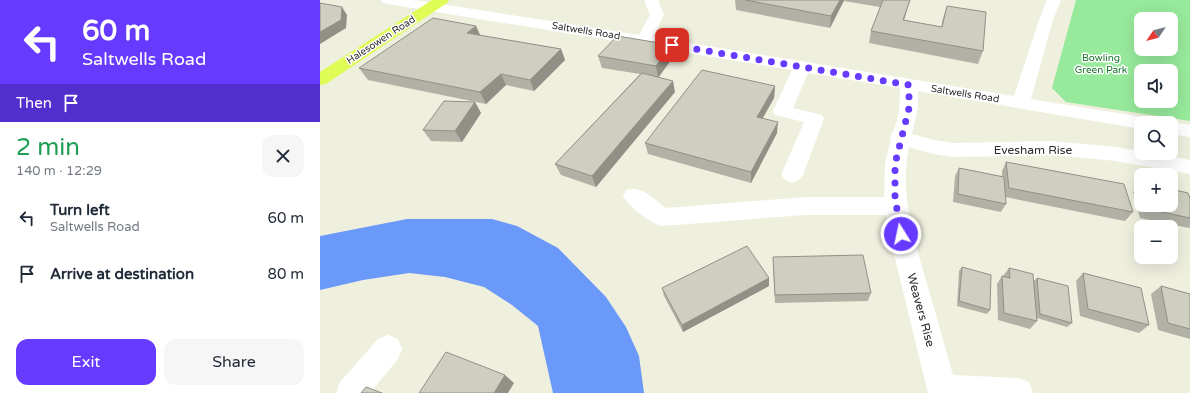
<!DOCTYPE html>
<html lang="en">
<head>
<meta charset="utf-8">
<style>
	:root { --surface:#fff; --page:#f6f6f7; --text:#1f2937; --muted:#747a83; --accent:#663bff }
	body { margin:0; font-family:"Varela Round",sans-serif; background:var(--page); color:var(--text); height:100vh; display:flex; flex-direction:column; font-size:15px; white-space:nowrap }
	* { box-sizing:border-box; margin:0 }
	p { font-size:13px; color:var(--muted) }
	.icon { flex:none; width:22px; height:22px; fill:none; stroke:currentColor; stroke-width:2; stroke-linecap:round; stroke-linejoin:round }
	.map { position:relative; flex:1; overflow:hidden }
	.details { display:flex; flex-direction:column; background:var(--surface); width:320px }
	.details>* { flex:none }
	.hud { background:#663bff; color:#fff; overflow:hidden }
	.needle { width:26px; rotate:235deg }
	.controls { position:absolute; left:814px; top:12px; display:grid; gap:8px }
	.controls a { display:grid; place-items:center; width:44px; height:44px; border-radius:8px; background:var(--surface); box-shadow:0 4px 16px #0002; font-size:20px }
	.pin { position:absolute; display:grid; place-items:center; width:34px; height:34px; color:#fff; margin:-17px; border-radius:8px; box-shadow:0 2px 6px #0006 }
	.me { position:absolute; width:44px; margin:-22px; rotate:350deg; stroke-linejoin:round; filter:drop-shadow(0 0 3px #0008) }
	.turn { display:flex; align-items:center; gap:14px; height:84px; padding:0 16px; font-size:18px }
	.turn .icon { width:52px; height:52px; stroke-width:2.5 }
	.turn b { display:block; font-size:28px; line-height:34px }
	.then { display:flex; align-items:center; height:38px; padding:0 16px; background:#0003; gap:8px; font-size:15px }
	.round { display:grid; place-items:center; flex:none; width:42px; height:42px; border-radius:12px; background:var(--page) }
	.head { display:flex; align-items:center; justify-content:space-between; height:68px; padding:0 16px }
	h1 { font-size:24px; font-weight:600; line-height:30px; color:#1e9e55 }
	.button { display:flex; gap:8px; margin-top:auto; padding:8px 16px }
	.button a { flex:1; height:46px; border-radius:12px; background:var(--accent); color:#fff; font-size:16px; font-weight:600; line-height:46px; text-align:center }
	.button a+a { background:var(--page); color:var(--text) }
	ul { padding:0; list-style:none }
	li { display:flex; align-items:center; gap:12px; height:56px; padding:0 16px }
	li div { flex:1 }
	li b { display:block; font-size:15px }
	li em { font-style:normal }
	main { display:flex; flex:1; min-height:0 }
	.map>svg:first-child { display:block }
	.green { fill:#97ea9c; fill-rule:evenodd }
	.water { fill:#6a99f9 }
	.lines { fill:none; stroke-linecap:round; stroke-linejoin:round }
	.minor { fill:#fff; fill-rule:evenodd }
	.major { fill:#dffc56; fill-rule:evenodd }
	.wall { fill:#b1b1a6 }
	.shaded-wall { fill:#909087 }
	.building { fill:#cecec1; stroke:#909087 }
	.route { stroke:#663bff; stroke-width:7; stroke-dasharray:0 12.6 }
	.labels { text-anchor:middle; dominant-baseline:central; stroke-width:3; stroke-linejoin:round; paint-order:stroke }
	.far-street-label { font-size:10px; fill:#2d2d2d; stroke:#fff }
	.far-park-label { font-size:10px; fill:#157227; stroke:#fff }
	.street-label { font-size:12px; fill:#2d2d2d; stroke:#fff }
</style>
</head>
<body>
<main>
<section class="details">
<div class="hud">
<div class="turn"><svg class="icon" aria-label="left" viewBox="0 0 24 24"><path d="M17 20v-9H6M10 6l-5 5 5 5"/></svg><div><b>60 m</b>Saltwells Road</div></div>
<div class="then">Then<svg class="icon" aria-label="arrive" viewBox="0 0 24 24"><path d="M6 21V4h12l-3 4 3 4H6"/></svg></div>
</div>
<div class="head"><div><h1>2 min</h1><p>140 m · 12:29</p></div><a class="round"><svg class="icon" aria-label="close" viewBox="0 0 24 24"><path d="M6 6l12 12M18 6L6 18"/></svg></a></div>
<ul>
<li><svg class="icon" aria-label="left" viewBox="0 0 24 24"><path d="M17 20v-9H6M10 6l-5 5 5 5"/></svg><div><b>Turn left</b><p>Saltwells Road</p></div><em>60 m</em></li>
<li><svg class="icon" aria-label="arrive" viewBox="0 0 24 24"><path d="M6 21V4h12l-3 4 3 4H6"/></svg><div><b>Arrive at destination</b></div><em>80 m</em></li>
</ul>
<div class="button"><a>Exit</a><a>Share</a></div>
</section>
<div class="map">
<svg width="870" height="393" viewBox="0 0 870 393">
	<rect width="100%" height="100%" fill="#efefde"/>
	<path class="green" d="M 756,0 L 870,0 L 870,121 L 746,102 L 732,88 ZM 821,19 L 851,19 L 851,49 L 821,49 ZM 821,71 L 851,71 L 851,101 L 821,101 Z"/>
	<path class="water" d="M 87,219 L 172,219 L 197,226 L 238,248 L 286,297 L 306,327 L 319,356 L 324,393 L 233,393 L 218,326 L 192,305 L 164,287 L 125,277 L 89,273 L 43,280 L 0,290 L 0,236 Z"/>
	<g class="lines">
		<path class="minor" d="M 61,0 L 95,0 L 319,35 L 330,15 L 324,0 L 338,0 L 344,15 L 333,37 L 694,96 L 719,20 L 727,0 L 741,0 L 733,20 L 711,99 L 822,117 L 829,119 L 832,123 L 821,123 L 821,129 L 598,91 L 598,107 L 592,134 L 614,140 L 633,143 L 732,141 L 796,147 L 821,151 L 821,153 L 831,153 L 870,160 L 870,174 L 796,161 L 732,155 L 633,157 L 613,154 L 589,147 C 579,193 594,239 607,284 C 616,314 624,344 633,375 L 698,378 L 709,382 L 713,393 L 608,393 L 569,234 L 566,215 L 485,215 L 342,226 C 329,222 310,208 303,196 L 306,190 C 322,185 334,199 346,208 L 485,197 L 564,197 L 565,164 L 571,139 L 570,137 C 579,123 580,104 580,88 L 488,73 L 473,108 L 502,115 L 504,119 L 483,175 L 479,180 L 472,183 L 465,180 L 461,175 L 484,122 L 455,115 L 453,111 L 472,70 L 68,4 L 63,3 Z
			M 851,122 L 870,125 L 870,137 L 851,134 L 851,123 L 846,123 Z
			M 68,335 L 78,339 L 82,349 L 78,359 L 50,393 L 16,393 L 20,382 L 58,339 Z"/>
		<path class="major" d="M 112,0 L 129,0 L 127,3 L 6,84 L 0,85 L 0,72 Z"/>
	</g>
	<path class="wall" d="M 415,0 L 590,0 L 584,20 L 621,27 L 623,18 L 627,6 L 663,51 L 658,64 L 549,43 L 551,31 L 560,7 L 524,1 L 510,28 L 416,10 Z
		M 156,26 L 160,35 L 241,49 L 245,60 L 214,91 L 186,85 L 166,104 L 48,80 L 39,68 Z
		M 278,56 L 354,56 L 338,77 L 355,92 L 276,187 L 241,175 L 235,164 L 320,74 L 282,68 Z
		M 455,86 L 454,98 L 443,118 L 457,133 L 431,183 L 328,154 L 325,143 Z
		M 155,102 L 161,113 L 142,142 L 111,141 L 103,130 Z
		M 686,162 L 813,212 L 805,221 L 685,197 L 686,204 L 681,212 L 633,202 L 635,176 L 639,168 L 682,177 L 682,171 Z
		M 821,183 L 821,205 L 851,205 L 870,198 L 870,227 L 869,228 L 820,218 L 813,192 Z
		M 453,257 L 551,293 L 548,301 L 455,303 L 453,265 Z
		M 642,267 L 670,310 L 667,314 L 637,306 L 639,271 Z
		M 689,268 L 713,282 L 717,278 L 752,323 L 747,327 L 717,318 L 717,321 L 710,329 L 678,320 L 677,284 L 682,276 L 683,276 Z
		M 763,273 L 829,325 L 819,333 L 760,316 L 756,281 Z
		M 449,278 L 449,286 L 363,332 L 344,296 L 342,288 Z
		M 841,286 L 870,294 L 870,339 L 838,330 L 831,294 Z"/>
	<path class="shaded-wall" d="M 520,0 L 524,0 L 510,28 L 511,16 Z
		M 590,0 L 580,33 L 583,20 Z
		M 22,7 L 27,15 L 26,28 L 0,44 L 0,32 Z
		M 156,26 L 161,37 L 147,33 Z
		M 352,45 L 354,56 L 338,78 L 336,66 Z
		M 241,49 L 245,60 L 214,91 L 210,80 Z
		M 181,74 L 186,85 L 166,104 L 160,92 Z
		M 353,81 L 355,92 L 276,187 L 272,176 Z
		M 455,86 L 454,98 L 437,128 L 437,117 Z
		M 155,102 L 161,113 L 142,142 L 135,131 Z
		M 458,122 L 457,133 L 431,183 L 431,172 Z
		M 449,278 L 449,286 L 363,332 L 362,325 Z
		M 185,375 L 194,383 L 188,393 L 174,393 Z"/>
	<path class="building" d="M 425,0 L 520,0 L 511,16 Z
		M 563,0 L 590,0 L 583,20 L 622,27 L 627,6 L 666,12 L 663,51 L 551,31 Z
		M 0,3 L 22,7 L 21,20 L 0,32 Z
		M 113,18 L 156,26 L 147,33 L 241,49 L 210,80 L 181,74 L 160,92 L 39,68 Z
		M 297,36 L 352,45 L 336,66 L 278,56 Z
		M 382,70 L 455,86 L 437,117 L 458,122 L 431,172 L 325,143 Z
		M 322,73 L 353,81 L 272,176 L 235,164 Z
		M 124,101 L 155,102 L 135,131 L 103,130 Z
		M 686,162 L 804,184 L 813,212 L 689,188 Z
		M 639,168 L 684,177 L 686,204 L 638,194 Z
		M 851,189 L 868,193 L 870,198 L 870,218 L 828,209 L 827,205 L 851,205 Z
		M 427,246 L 449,278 L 362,325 L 342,288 Z
		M 543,255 L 551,293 L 455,295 L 453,257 Z
		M 642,267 L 671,275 L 670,310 L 639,301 Z
		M 689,268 L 713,274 L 717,321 L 684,313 L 682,276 L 690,278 Z
		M 763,273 L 821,288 L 829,325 L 768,309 Z
		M 717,278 L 748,286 L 752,323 L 720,314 Z
		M 841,286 L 870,294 L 870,329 L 848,323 Z
		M 126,352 L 185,375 L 174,393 L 99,393 Z
		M 46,387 L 62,393 L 41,393 Z"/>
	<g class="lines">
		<path class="route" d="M 352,45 L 589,85 L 589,108 L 575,164 L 575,197 L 581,234"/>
	</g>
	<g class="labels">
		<g class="far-street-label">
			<text transform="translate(266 31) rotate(9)">Saltwells Road</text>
			<text transform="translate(61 40) rotate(-33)">Halesowen Road</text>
			<text transform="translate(645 94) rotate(9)">Saltwells Road</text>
		</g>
		<g class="far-park-label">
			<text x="781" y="58">Bowling<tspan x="781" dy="12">Green Park</tspan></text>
		</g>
		<g class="street-label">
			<text x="713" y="150">Evesham Rise</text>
			<text transform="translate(601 310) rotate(75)">Weavers Rise</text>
		</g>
	</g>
</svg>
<div class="controls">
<a><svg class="needle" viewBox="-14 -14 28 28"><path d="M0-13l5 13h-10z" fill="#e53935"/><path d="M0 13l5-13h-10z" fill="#747a83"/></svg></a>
<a><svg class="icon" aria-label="sound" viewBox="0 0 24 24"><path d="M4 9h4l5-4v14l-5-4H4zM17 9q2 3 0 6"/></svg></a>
<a><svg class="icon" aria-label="search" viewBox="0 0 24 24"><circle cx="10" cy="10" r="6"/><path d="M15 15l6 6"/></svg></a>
<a>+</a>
<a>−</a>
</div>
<div class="pin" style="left:352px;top:45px;background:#d93025"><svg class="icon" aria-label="arrive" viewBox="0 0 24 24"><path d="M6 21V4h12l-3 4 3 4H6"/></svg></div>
<svg class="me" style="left:581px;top:234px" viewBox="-20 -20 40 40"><circle r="17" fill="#663bff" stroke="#fff" stroke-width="3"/><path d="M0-11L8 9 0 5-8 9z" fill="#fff"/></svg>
</div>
</main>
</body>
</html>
